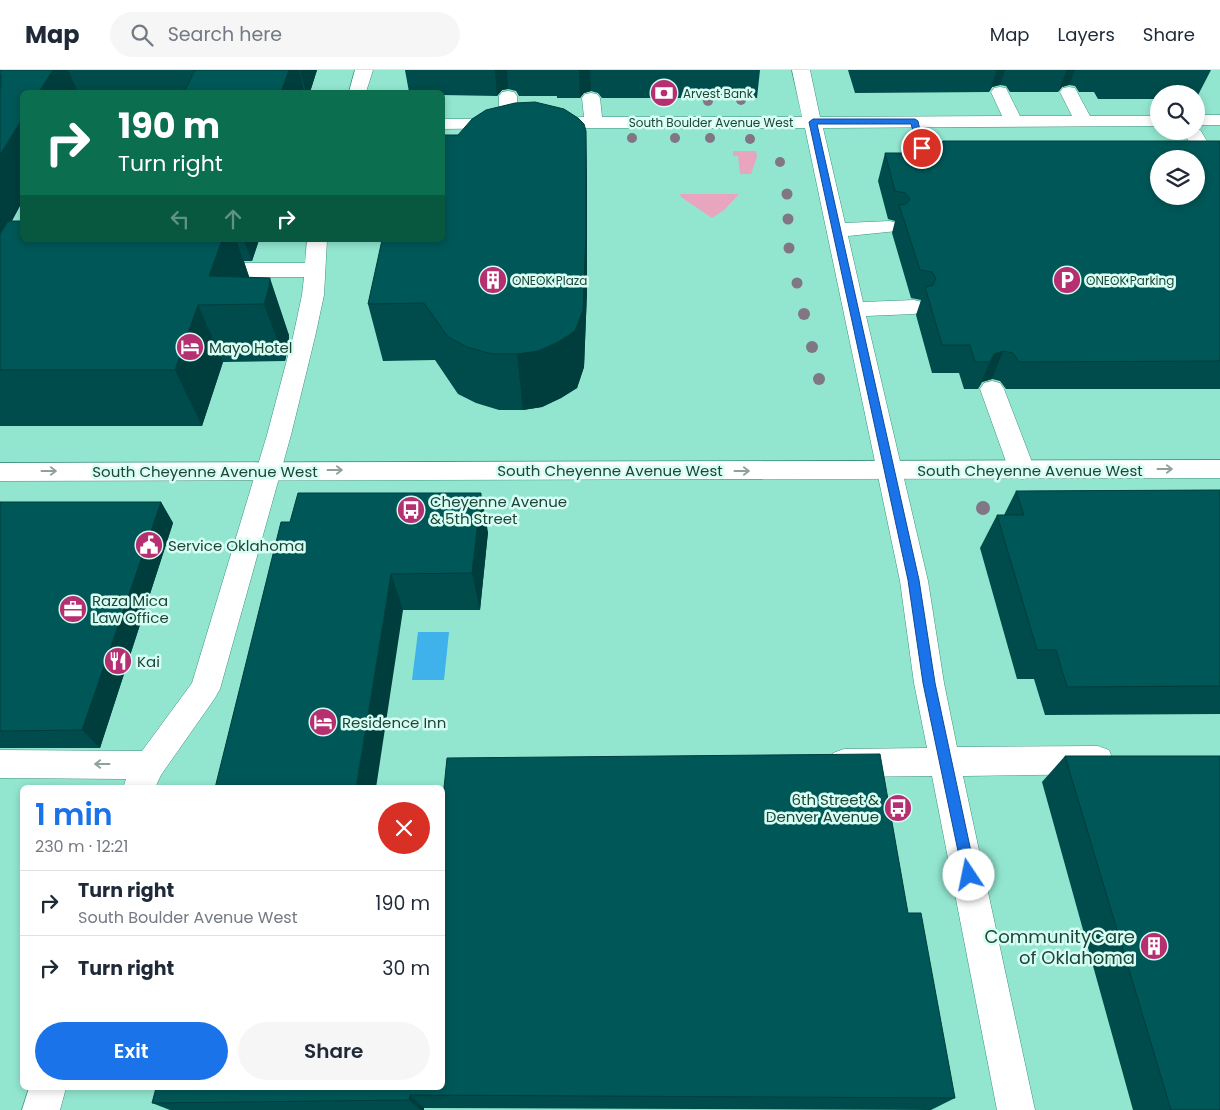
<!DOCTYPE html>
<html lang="en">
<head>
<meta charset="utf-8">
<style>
	:root { --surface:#fff; --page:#f6f6f7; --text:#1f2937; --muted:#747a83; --line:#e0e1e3; --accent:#1a73e8 }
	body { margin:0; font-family:Poppins,sans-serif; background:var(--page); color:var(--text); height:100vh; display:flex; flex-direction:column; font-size:19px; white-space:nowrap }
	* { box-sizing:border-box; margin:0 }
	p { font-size:16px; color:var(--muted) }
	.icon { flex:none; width:28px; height:28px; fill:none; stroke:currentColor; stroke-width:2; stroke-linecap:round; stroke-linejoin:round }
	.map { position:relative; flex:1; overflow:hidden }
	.details { position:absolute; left:20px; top:715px; width:425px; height:305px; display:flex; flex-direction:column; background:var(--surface); border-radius:8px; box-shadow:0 2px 8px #0003 }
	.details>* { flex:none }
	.guide { position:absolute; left:20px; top:20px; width:425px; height:152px; border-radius:8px; box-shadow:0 2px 8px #0003; background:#0b6e4f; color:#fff; overflow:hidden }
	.controls { position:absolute; left:1150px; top:15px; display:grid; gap:10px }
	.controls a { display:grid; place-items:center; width:55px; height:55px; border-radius:50%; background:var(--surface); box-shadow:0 2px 8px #0003; font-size:25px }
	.pin { position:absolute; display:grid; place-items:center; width:42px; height:42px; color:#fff; margin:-21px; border:2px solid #fff; border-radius:50%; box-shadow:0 1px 5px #0007 }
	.me { position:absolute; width:55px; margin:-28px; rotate:349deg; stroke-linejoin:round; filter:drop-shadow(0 0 4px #0008) }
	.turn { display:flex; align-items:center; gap:18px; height:105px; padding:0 15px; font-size:22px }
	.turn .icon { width:65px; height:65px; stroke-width:2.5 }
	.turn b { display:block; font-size:35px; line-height:42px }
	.lanes { display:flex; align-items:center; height:48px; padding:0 15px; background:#0003; justify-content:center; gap:25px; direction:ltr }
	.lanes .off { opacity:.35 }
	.round { display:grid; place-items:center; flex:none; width:52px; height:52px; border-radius:26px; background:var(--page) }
	.headline { display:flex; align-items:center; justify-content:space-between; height:85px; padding:0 15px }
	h1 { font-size:30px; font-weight:600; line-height:38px; color:var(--accent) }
	.action { display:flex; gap:10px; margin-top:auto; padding:10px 15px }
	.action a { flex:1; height:58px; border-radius:30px; background:var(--accent); color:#fff; font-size:20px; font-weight:600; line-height:58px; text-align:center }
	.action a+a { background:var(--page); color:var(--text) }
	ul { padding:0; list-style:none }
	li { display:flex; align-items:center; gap:15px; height:65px; padding:0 15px; border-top:1px solid var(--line) }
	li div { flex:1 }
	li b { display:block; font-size:19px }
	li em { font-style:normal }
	header { display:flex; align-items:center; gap:30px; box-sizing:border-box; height:70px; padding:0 25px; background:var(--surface); border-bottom:1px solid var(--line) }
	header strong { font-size:24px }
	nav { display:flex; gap:28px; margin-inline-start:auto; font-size:18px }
	.search { width:350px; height:45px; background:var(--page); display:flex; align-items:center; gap:12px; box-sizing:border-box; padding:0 18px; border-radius:28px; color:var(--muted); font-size:19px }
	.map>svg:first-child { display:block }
	.green { fill:#e8a5bd }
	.water { fill:#3fb1eb }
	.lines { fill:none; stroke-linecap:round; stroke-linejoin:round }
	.minor-casing { stroke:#3d937f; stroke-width:1 }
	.major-casing { stroke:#3d937f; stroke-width:1 }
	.minor { fill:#fff; fill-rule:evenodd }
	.major { fill:#fff; fill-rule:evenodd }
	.tree { fill:#817684 }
	.wall { fill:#004b4b }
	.shaded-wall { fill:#003d3d }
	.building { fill:#005757; stroke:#003d3d; fill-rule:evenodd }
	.oneway { stroke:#90a19c }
	.route { fill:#1a73e8; stroke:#114b97 }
	.labels { text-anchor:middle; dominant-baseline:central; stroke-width:5; stroke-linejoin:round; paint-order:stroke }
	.far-poi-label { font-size:12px; fill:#20433a; stroke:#d6fef2; text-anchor:start }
	.far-street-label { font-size:12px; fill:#20433a; stroke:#d6fef2 }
	.poi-label { font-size:15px; fill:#20433a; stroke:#d6fef2; text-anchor:start }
	.street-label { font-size:15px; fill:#20433a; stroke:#d6fef2 }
	.near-poi-label { font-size:18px; fill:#20433a; stroke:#d6fef2; text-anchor:end }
</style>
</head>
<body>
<header>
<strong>Map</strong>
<div class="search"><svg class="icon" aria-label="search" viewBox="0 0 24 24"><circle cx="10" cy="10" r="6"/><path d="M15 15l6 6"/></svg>Search here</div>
<nav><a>Map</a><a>Layers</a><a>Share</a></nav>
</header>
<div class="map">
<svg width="1220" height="1040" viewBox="0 0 1220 1040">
	<rect width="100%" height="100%" fill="#92e6d0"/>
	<path class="green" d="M 733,81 L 756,81 L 757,87 L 751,104 L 740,104 L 738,86 L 733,86 Z
		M 680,124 L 739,124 L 724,140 L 712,148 L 681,127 Z"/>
	<path class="water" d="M 418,562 L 449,562 L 444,610 L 412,610 Z"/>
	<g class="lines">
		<defs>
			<path id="minor" d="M 355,0 L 373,0 L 366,22 L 349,22 Z
				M 792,0 L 810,0 L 820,47 L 1002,46 L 991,22 L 994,18 L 1000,17 L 1006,18 L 1020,46 L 1072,46 L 1060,22 L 1063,18 L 1069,17 L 1075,18 L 1090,46 L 1159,46 L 1159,56 L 823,58 L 845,153 L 890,151 L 897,153 L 900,157 L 897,161 L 848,166 L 863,232 L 914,230 L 922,232 L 925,237 L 922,242 L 914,244 L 866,246 L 928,511 L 944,613 L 957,677 L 1098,676 L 1109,680 L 1113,690 L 1109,700 L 1098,704 L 963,706 L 1035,1040 L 997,1040 L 932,706 L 844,707 L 833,703 L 829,693 L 833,683 L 844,679 L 927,678 L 914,613 L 900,511 L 805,58 L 546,58 L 540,57 L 537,53 L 540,49 L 584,47 L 582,28 L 585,24 L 591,23 L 597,24 L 600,28 L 602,47 L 802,47 Z
				M 508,21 L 514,22 L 517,26 L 517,54 L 514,58 L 442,59 L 442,49 L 499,49 L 499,26 L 502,22 Z
				M 1196,45 L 1220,45 L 1220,55 L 1196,55 Z
				M 1196,57 L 1201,61 L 1211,78 L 1220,84 L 1220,103 L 1213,101 L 1205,90 L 1197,86 L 1183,61 L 1196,61 Z
				M 307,170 L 327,170 L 324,225 L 315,267 L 291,365 L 220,619 L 215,628 L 161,705 L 155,718 L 123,718 L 126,709 L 0,708 L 0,680 L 142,681 L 192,613 L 267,365 L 293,267 L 302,225 L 304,207 L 211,207 L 204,205 L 200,200 L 204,195 L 211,193 L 305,193 Z
				M 992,311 L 1000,313 L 1004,319 L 1035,400 L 1031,407 L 1022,409 L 1013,407 L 1009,400 L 980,319 L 984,313 Z
				M 29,1018 L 66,1018 L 60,1040 L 22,1040 Z"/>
			<path id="major" d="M 1220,390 L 1220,408 L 0,411 L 0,393 Z"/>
		</defs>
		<use href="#minor" class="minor-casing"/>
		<use href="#major" class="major-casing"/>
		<use href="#minor" class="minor"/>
		<use href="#major" class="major"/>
	</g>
	<g class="tree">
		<circle cx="741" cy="30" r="5"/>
		<circle cx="708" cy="31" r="5"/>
		<circle cx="632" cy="68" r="5"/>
		<circle cx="675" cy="68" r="5"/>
		<circle cx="710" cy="68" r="5"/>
		<circle cx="750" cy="69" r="5"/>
		<circle cx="780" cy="92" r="5"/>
		<circle cx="787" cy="124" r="5.5"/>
		<circle cx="788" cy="149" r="5.5"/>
		<circle cx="789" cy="178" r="5.5"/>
		<circle cx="797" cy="213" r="5.5"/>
		<circle cx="804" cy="244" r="6"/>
		<circle cx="812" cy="277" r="6"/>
		<circle cx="819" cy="309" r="6"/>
		<circle cx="983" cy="438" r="7"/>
	</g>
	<path class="wall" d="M 0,0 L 317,0 L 310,22 L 22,22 L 22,132 L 12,151 L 22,170 L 259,170 L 252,191 L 244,191 L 249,207 L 289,265 L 289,274 L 285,291 L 223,292 L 202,356 L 0,356 Z
		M 405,0 L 760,0 L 757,28 L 602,28 L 598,23 L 591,21 L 584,23 L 580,28 L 557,28 L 557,26 L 519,26 L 516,21 L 508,19 L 502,20 L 497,26 L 442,25 L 442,22 L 409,22 Z
		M 848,0 L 1211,0 L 1196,29 L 1196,24 L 1159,24 L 1159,29 L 1098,29 L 1094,22 L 1079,22 L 1075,16 L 1069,15 L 1062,17 L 1058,22 L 1010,22 L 1006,16 L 1000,15 L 992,17 L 989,22 L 855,23 Z
		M 586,61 L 587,118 L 587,222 L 584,297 L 577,318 L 561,328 L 542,337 L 523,340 L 499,340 L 476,333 L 458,324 L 435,290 L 383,291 L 368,234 L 458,65 Z
		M 904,71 L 932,79 L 1220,71 L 1220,319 L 1006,319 L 1000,311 L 992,309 L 982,312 L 978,319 L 964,319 L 959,303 L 932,303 L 916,245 L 921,230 L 911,228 L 892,163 L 895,151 L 888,149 L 878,111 L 885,83 L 901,83 Z
		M 1220,420 L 1220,644 L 1045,645 L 1034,609 L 1017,609 L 980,478 L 997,445 L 1004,445 L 1016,421 Z
		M 0,432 L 161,432 L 173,453 L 100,678 L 0,678 Z
		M 281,452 L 488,462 L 480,540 L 403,540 Z
		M 1065,686 L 1220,1040 L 1133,1040 L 1042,712 Z
		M 908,843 L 955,1028 L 931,1040 L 424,1038 L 424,1040 L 170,1040 L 152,1033 Z"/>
	<path class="shaded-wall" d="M 53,0 L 68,0 L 78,22 L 39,22 Z
		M 289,0 L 299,0 L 304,22 L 281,22 Z
		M 300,0 L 317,0 L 310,22 L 306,22 Z
		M 495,0 L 507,0 L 508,19 L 502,20 L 497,26 Z
		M 579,0 L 590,0 L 591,21 L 584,23 L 580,28 Z
		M 997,0 L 1005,0 L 1000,15 L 992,17 L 989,22 Z
		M 1067,0 L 1075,0 L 1069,15 L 1062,17 L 1058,22 Z
		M 22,49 L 22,132 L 0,172 L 0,85 Z
		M 586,61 L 587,118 L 587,222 L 584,297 L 577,318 L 561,328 L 542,337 L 523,340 L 517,284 Z
		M 222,170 L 236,170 L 250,209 L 209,206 Z
		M 244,170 L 259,170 L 252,191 Z
		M 270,208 L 289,265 L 289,274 L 285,291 L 264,234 Z
		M 198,235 L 223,292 L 202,356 L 175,300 Z
		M 1003,281 L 992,309 L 982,312 L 978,319 L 990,292 L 994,284 Z
		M 481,423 L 488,462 L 480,540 L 472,503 Z
		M 161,432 L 173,453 L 100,678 L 82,660 Z
		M 391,504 L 403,540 L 376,718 L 356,718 Z
		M 410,1025 L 424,1038 L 424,1040 L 421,1040 L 409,1030 Z"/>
	<path class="building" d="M 0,0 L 53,0 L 39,22 L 22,22 L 22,49 L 0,85 L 0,17 L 1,17 L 1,5 L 0,5 Z
		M 195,0 L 289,0 L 281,22 L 184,22 Z
		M 535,32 L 564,39 L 578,48 L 584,54 L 586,61 L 586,164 L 583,240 L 575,261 L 558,272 L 538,281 L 517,284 L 492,284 L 467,277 L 448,267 L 424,233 L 368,234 L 382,170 L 442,170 L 442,65 L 458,65 L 472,49 L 486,40 L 515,33 Z
		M 904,71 L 920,71 L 923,77 L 932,79 L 939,77 L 943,71 L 1220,71 L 1220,291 L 1019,292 L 1013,283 L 1003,281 L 994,284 L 990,292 L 975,292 L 970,275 L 942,275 L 925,217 L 933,215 L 936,208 L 932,202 L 920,200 L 899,135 L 906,134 L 910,129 L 905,123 L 895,121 L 885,83 L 908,83 ZM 1159,89 L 1196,89 L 1196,126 L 1159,126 Z
		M 8,151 L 22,151 L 22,170 L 222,170 L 209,206 L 270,208 L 269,217 L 264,234 L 198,235 L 175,300 L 0,300 L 0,164 Z
		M 1220,420 L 1220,616 L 1067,617 L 1056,580 L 1037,580 L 997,445 L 1024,445 L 1016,421 Z
		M 298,423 L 481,423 L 472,503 L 391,504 L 356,718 L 215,718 L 281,452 L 290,452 Z
		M 0,432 L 161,432 L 82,660 L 0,661 Z
		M 880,684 L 908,843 L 921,843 L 955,1028 L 410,1025 L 409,1030 L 152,1033 L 156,1018 L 442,1018 L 442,738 L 447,688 Z
		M 1065,686 L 1220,686 L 1220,1040 L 1171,1040 Z"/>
	<defs><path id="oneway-shaft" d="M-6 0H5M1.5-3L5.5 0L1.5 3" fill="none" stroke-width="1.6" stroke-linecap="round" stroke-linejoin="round" transform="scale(1.25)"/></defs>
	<g class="oneway">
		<use href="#oneway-shaft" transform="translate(1165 399)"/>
		<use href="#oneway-shaft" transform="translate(335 400)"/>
		<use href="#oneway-shaft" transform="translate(49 401)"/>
		<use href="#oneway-shaft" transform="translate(742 401)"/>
		<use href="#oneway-shaft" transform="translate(102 694) rotate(-180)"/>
	</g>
	<path class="route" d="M 915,49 L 918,51 L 924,79 L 918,78 L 911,54 L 817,54 L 919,510 L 935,613 L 976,805 L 974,810 L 969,812 L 965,810 L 963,805 L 923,613 L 908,510 L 809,52 L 813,49 Z"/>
	<defs>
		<symbol id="bank-disc" viewBox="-11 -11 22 22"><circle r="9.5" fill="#b62f71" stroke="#d6fef2"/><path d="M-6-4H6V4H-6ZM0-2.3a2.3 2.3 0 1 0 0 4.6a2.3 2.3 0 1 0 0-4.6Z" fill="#fff"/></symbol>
		<symbol id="building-disc" viewBox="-11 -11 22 22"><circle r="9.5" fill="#b62f71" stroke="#d6fef2"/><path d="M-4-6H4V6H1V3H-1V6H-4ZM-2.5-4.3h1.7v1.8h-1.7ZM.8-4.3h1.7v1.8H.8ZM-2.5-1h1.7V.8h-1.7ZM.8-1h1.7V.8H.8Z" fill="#fff"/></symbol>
		<symbol id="parking-disc" viewBox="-11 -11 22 22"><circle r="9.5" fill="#b62f71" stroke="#d6fef2"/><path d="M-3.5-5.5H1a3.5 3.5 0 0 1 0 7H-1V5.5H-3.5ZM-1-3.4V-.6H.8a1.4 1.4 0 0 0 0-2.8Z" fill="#fff"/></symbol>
		<symbol id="hotel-disc" viewBox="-11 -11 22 22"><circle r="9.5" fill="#b62f71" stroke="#d6fef2"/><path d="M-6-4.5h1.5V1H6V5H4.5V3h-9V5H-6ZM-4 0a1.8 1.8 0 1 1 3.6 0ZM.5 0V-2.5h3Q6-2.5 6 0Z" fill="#fff"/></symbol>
		<symbol id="bus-disc" viewBox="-11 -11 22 22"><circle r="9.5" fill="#b62f71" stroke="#d6fef2"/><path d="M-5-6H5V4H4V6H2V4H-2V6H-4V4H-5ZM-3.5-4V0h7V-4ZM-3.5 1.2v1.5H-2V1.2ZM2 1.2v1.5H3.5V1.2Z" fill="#fff"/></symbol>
		<symbol id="civic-disc" viewBox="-11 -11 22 22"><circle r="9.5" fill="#b62f71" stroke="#d6fef2"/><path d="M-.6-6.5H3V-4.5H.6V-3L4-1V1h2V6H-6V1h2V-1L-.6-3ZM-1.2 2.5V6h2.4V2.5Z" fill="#fff"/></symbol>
		<symbol id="office-disc" viewBox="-11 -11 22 22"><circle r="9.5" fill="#b62f71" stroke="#d6fef2"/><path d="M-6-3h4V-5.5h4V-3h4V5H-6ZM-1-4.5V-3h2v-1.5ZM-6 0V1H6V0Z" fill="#fff"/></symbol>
		<symbol id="restaurant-disc" viewBox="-11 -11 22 22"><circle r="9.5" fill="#b62f71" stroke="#d6fef2"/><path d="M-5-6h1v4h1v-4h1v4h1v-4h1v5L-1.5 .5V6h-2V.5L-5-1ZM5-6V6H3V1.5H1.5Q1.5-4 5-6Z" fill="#fff"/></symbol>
	</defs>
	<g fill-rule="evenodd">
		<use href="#bank-disc" x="648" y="7" width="32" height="32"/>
		<use href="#building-disc" x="477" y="194" width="32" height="32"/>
		<use href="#parking-disc" x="1051" y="194" width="32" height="32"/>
		<use href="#hotel-disc" x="174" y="261" width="32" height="32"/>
		<use href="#bus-disc" x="395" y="424" width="32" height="32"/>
		<use href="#civic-disc" x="133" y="459" width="32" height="32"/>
		<use href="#office-disc" x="57" y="523" width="32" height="32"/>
		<use href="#restaurant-disc" x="102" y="575" width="32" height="32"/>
		<use href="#hotel-disc" x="307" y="636" width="32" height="32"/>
		<use href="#bus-disc" x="882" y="722" width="32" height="32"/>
		<use href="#building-disc" x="1138" y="860" width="32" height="32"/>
	</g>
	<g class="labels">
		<g class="far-poi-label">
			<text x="683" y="23">Arvest Bank</text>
			<text x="512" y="210">ONEOK Plaza</text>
			<text x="1086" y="210">ONEOK Parking</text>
		</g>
		<g class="far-street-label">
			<text x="711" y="52">South Boulder Avenue West</text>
		</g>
		<g class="poi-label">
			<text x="209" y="277">Mayo Hotel</text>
			<text x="430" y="431">Cheyenne Avenue<tspan x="430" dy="17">&amp; 5th Street</tspan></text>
			<text x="168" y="475">Service Oklahoma</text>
			<text x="92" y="530">Raza Mica<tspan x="92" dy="17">Law Office</tspan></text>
			<text x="137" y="591">Kai</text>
			<text x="342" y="652">Residence Inn</text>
			<text x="879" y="729" text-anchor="end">6th Street &amp;<tspan x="879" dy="17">Denver Avenue</tspan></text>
		</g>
		<g class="street-label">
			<text x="610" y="400">South Cheyenne Avenue West</text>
			<text x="1030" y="400">South Cheyenne Avenue West</text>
			<text x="205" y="401">South Cheyenne Avenue West</text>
		</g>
		<g class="near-poi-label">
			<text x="1135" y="866">CommunityCare<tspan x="1135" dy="21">of Oklahoma</tspan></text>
		</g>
	</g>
</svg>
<div class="controls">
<a><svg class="icon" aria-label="search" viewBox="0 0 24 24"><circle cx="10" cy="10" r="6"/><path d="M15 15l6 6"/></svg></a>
<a><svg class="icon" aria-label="layers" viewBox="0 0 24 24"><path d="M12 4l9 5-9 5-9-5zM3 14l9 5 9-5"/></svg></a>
</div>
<div class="pin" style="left:922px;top:78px;background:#d93025"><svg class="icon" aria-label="arrive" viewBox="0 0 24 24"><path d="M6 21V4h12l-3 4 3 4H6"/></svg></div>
<svg class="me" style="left:969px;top:805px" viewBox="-20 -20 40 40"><circle r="19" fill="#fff"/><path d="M0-13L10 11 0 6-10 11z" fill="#1a73e8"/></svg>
<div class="guide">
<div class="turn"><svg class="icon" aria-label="right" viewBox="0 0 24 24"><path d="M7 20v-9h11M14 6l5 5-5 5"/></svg><div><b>190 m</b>Turn right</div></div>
<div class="lanes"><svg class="icon off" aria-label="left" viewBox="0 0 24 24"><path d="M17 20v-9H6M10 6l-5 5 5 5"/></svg><svg class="icon off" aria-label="ahead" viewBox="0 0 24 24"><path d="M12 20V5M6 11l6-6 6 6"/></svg><svg class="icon" aria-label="right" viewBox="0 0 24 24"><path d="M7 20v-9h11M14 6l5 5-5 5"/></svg></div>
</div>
<section class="details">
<div class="headline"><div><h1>1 min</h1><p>230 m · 12:21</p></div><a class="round" style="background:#d93025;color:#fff"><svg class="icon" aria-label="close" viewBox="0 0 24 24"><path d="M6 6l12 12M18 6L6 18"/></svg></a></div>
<ul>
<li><svg class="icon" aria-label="right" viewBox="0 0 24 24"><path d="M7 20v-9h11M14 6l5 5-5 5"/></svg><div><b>Turn right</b><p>South Boulder Avenue West</p></div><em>190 m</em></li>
<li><svg class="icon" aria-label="right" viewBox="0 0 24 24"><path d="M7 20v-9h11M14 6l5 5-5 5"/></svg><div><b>Turn right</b></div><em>30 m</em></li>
</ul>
<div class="action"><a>Exit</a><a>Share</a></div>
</section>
</div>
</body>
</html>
